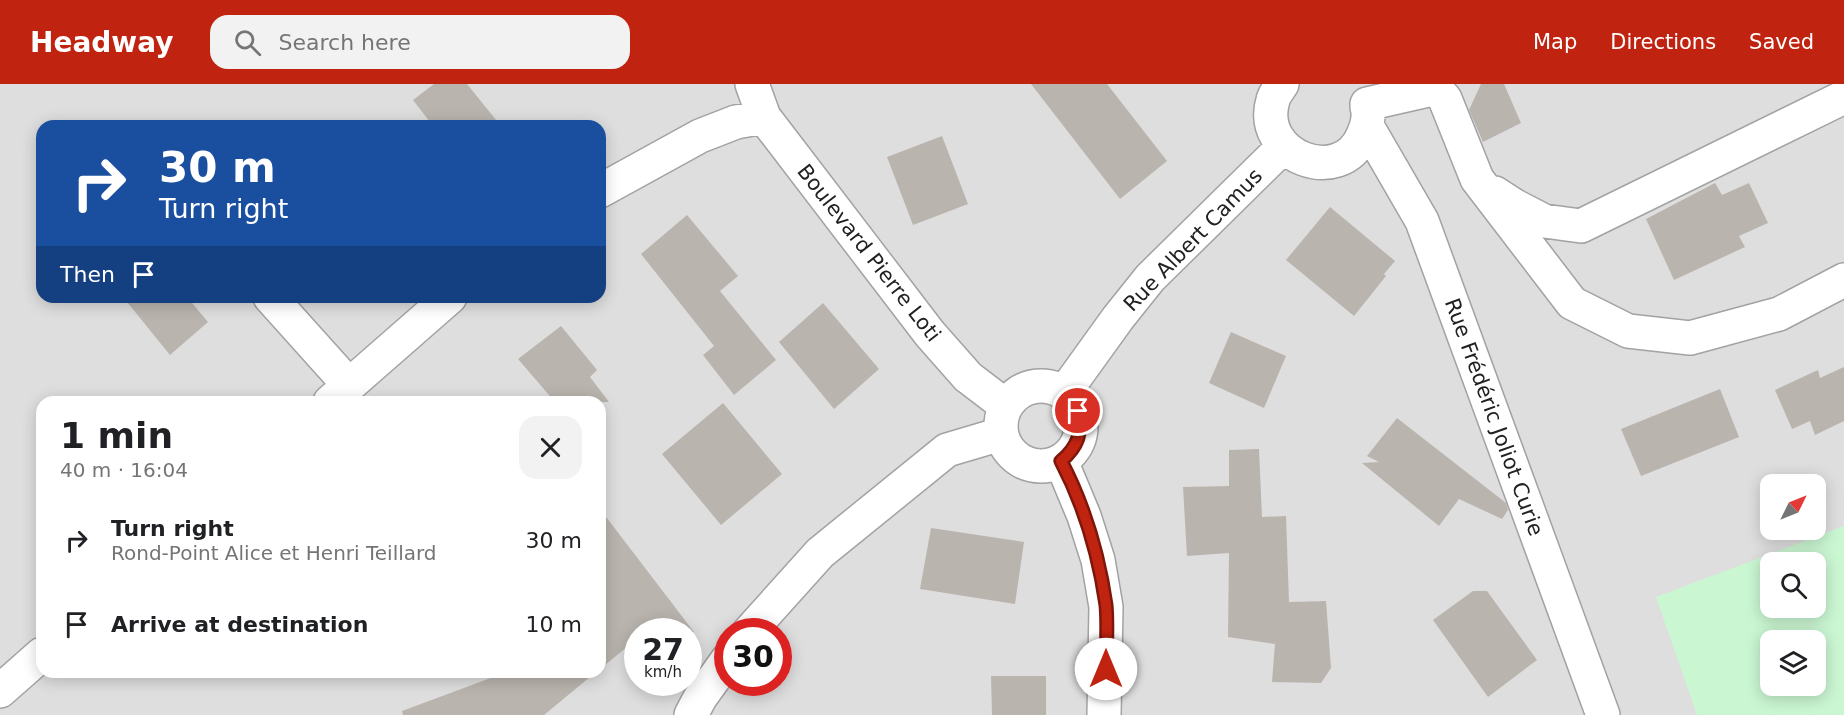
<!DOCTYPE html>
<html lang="en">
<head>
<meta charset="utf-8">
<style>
	:root { --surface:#fff; --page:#f2f2f2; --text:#202124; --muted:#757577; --accent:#c12311 }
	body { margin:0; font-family:"DejaVu Sans",sans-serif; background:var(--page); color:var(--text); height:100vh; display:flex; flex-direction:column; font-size:22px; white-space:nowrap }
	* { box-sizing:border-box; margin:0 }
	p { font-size:20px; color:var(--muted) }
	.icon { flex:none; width:33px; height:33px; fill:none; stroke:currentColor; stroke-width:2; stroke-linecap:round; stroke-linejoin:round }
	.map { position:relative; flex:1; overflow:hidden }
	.panel { position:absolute; left:36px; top:312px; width:570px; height:282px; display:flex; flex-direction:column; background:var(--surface); border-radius:18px; box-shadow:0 3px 15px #0003 }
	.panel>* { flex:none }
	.banner { position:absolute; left:36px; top:36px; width:570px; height:183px; border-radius:18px; box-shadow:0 3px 15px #0003; background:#1a4fa0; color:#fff; overflow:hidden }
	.needle { width:39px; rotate:47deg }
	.buttons { position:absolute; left:1760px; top:390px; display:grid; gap:12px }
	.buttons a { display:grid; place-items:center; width:66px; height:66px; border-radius:12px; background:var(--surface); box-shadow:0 3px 15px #0003; font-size:30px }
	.speed { position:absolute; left:624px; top:534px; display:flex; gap:12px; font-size:30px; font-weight:700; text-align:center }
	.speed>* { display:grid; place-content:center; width:78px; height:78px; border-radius:50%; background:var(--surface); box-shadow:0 3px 15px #0003; line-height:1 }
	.speed small { font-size:15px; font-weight:400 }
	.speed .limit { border:9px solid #d22; background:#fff; color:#111 }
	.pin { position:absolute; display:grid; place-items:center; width:51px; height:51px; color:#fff; margin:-26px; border:3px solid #fff; border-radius:50%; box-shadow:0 2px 6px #0007 }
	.me { position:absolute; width:66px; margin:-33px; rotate:0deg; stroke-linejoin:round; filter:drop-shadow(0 0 4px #0008) }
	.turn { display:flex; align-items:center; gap:21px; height:126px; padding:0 24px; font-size:27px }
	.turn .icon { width:78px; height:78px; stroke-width:2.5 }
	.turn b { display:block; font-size:42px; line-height:51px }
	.then { display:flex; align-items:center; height:57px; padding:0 24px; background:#0003; gap:12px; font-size:22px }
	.round { display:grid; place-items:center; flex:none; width:63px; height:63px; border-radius:18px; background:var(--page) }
	.summary { display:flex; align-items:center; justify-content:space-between; height:102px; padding:0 24px }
	h1 { font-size:36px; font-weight:700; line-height:45px }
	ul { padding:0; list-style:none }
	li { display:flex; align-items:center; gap:18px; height:84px; padding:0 24px }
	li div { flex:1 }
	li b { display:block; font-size:22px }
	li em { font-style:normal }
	header { display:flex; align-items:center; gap:36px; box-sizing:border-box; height:84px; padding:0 30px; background:var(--accent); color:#fff }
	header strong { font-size:28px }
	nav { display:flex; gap:33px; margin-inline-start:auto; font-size:21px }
	.search { width:420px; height:54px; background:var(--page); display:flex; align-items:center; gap:15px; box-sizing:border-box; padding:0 21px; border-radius:18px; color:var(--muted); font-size:22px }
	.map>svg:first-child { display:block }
	.residential { fill:#dfdede; fill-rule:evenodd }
	.park { fill:#caf6d2; fill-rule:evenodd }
	.building { fill:#bab4ae }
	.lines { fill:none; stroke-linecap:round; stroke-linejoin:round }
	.minor-casing { stroke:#a2a2a2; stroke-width:36 }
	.minor { stroke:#fff; stroke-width:33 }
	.route-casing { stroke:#7d170b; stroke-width:15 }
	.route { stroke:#c12311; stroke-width:10 }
	.labels { text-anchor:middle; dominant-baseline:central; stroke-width:4.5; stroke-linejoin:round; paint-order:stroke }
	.street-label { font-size:21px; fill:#212121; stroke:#fff }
</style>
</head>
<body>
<header>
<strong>Headway</strong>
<div class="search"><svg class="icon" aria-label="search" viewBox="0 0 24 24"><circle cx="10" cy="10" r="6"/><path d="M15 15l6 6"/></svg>Search here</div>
<nav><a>Map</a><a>Directions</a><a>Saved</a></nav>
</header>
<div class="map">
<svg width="1844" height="631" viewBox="0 0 1844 631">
	<rect width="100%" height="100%" fill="#f0efe8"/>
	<path class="residential" d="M 0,0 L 1844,0 L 1844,631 L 0,631 ZM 42,42 L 600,42 L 600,213 L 42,213 ZM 42,318 L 600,318 L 600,588 L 42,588 ZM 1770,400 L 1815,400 L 1815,446 L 1770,446 ZM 1770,478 L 1815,478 L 1815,524 L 1770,524 ZM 638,548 L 688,548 L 688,598 L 638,598 ZM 728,548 L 778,548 L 778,598 L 728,598 ZM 1770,556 L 1815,556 L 1815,602 L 1770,602 Z"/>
	<path class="park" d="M 1844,442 L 1844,631 L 1697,631 L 1656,513 ZM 1770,478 L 1815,478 L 1815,524 L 1770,524 ZM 1770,556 L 1815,556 L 1815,602 L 1770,602 Z"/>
	<path class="building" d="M 434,0 L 467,0 L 501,42 L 433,42 L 413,16 Z
		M 1031,0 L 1107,0 L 1167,77 L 1120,115 Z
		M 1481,0 L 1504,0 L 1521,39 L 1483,58 L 1469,26 Z
		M 942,52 L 968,120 L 913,141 L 887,73 Z
		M 1715,99 L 1722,111 L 1749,99 L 1768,139 L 1739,152 L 1745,163 L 1674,196 L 1646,135 Z
		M 1330,123 L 1395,177 L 1384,190 L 1386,192 L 1354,232 L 1286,176 Z
		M 687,131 L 738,192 L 720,207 L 776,276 L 734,311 L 703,271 L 714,262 L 641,170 Z
		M 123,213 L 187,213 L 208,238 L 170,271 Z
		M 823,219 L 879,285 L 834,325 L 779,258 Z
		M 561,242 L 597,286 L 590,293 L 609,318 L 555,318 L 518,275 Z
		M 1231,248 L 1286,272 L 1264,324 L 1209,299 Z
		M 1844,283 L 1844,337 L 1815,351 L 1810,337 L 1792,345 L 1775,306 L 1818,286 L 1820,294 Z
		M 1720,305 L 1739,353 L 1641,392 L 1621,345 Z
		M 723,319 L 782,390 L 721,441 L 662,370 Z
		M 1397,334 L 1506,419 L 1508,426 L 1502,435 L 1459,415 L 1439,442 L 1362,379 L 1379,378 L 1367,372 Z
		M 1259,365 L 1262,433 L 1286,432 L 1289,518 L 1326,517 L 1331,584 L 1321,599 L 1272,598 L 1275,560 L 1228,553 L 1229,469 L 1187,472 L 1183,403 L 1229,402 L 1229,366 Z
		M 600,425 L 694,548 L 638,548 L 638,554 L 600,585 Z
		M 931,444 L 1024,458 L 1015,520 L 920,505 Z
		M 1473,507 L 1487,507 L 1537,576 L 1488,613 L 1433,536 Z
		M 501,588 L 596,588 L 544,631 L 403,631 L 402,627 L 496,592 Z
		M 991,592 L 1046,592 L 1046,631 L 992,631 Z"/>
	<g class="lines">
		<defs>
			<path id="minor" d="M 752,0 L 764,33 L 930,250 L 968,293 L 1006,322
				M 1282,0 C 1279,5 1274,11 1273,16 C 1256,72 1341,105 1363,51 C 1367,42 1370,33 1367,23
				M 1367,20 L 1433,5 L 1439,8 L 1445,15 L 1477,95 L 1572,219 L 1628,247 L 1690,254 L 1779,230 L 1844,196
				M 1367,42 L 1422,137 L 1603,631
				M 600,107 L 700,52 L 736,38 L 764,33
				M 1495,109 L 1515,122 L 1544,137 L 1581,142 L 1844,13
				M 270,213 L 349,301
				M1001 342a40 40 0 1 1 80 0a40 40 0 1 1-80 0Z
				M 1064,309 L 1118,234 L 1150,194 L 1283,63
				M 330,318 L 450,213
				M 1061,377 L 1084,432 L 1098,476 L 1106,523 L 1104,631
				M 749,548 L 820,469 L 947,366 L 1001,350
				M 0,607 L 42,570
				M 691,631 L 700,614 L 728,575"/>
		</defs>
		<use href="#minor" class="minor-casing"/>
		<use href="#minor" class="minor"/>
	</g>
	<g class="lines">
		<defs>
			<path id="route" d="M 1078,327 C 1083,348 1078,363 1061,377 C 1084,421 1099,472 1106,521 C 1108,542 1106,564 1106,585"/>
		</defs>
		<use href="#route" class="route-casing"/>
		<use href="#route" class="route"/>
	</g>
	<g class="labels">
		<g class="street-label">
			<text transform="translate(1193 156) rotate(-46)">Rue Albert Camus</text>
			<text transform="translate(869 169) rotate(52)">Boulevard Pierre Loti</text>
			<text transform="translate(1494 333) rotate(70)">Rue Frédéric Joliot Curie</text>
		</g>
	</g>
</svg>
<div class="buttons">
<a><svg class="needle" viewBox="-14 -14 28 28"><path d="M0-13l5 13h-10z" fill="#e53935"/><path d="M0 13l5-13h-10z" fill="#757577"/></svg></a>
<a><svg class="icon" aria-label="search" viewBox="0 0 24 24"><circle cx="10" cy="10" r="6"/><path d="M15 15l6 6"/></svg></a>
<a><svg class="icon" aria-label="layers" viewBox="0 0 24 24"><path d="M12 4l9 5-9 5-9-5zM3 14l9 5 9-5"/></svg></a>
</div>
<div class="speed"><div>27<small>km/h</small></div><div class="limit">30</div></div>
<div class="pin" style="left:1078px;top:327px;background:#d93025"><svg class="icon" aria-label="arrive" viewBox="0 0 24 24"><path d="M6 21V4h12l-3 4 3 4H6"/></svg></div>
<svg class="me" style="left:1106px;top:585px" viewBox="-20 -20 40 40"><circle r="19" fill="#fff"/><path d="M0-13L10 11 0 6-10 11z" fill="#c12311"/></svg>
<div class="banner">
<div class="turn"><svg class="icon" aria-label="right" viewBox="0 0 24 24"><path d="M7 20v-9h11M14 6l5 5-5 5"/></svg><div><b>30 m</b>Turn right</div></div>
<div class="then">Then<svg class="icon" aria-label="arrive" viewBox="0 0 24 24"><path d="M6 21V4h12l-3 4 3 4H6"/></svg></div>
</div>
<section class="panel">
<div class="summary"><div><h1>1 min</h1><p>40 m · 16:04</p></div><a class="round"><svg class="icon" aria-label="close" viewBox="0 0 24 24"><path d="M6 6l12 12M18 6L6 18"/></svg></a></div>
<ul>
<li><svg class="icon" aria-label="right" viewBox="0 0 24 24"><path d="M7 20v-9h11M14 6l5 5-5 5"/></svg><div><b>Turn right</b><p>Rond-Point Alice et Henri Teillard</p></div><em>30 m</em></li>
<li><svg class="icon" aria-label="arrive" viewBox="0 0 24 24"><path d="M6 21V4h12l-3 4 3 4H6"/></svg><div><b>Arrive at destination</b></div><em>10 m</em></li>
</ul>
</section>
</div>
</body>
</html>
